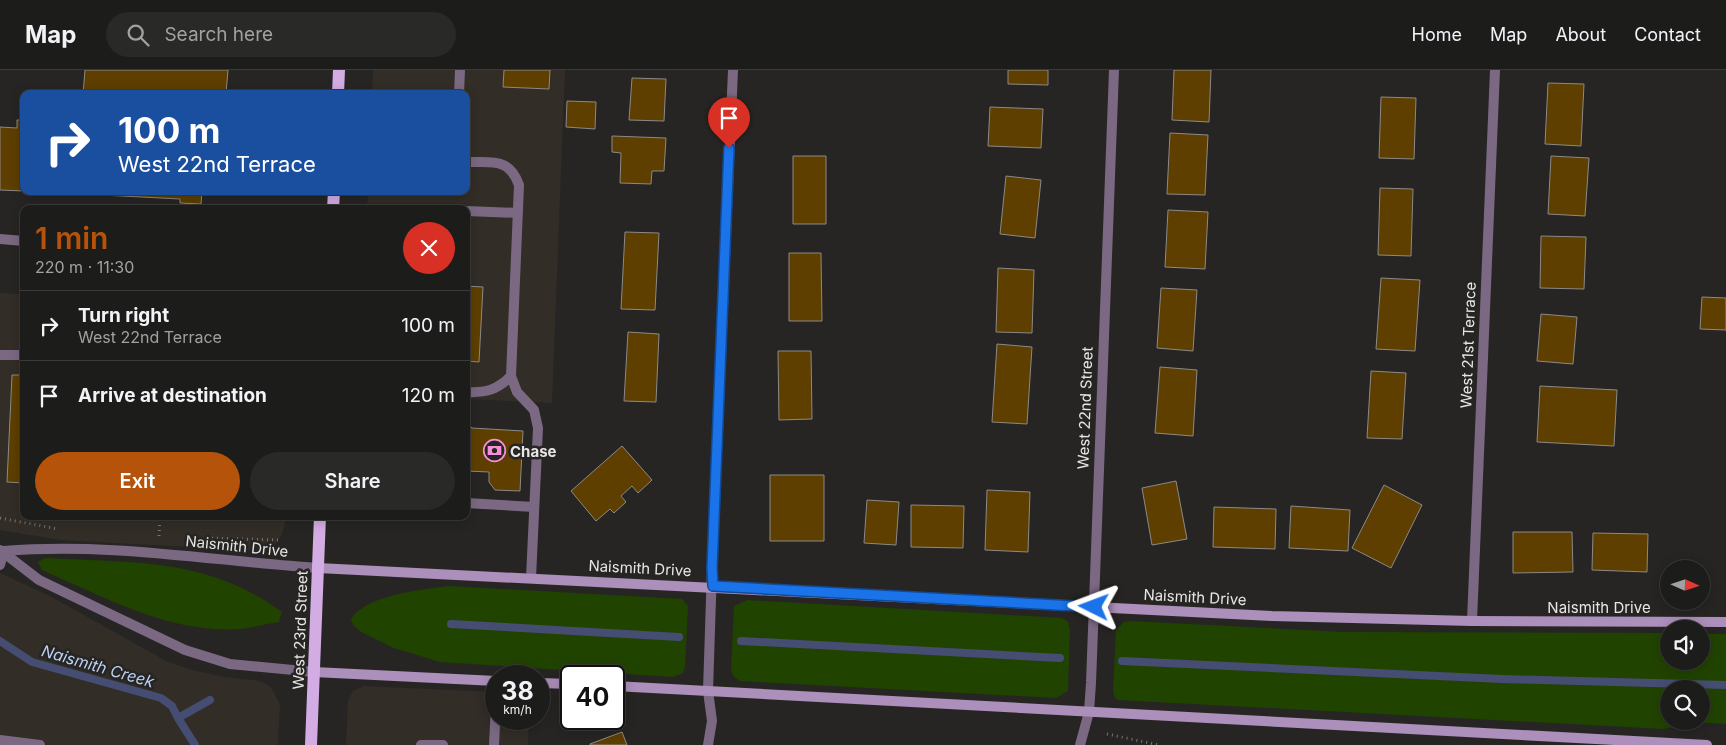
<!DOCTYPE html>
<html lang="en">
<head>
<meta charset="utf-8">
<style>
	:root { --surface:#1c1c1a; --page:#292927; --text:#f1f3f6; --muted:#a0a1a2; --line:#3a3a39; --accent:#b45309 }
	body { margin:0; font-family:Inter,sans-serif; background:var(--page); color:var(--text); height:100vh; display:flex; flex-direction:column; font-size:19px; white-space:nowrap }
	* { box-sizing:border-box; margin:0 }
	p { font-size:16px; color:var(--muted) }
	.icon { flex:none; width:28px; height:28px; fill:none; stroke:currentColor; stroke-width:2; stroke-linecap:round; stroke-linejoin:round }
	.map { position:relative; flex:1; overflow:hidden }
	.panel { position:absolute; left:20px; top:135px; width:450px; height:315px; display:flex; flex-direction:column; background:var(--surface); border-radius:10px; box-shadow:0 2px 12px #0003,0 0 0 1px var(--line) }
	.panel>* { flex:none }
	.hud { position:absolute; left:20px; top:20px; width:450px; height:105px; border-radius:10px; box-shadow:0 2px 12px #0003,0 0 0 1px var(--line); background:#1a4fa0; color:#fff; overflow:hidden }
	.needle { width:32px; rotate:93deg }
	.fabs { position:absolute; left:1660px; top:490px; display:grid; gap:10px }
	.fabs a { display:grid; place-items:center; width:50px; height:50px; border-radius:50%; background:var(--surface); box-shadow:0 2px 12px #0003,0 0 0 1px var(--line); font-size:25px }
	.speed { position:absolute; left:485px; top:595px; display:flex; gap:10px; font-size:25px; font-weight:700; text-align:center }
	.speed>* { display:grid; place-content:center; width:65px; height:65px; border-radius:50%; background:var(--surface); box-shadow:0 2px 12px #0003,0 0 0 1px var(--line); line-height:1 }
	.speed small { font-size:12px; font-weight:400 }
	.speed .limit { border:2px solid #111; border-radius:8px; background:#fff; color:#111 }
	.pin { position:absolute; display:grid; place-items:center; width:42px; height:42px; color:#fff; margin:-51px -21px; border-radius:50% 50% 50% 0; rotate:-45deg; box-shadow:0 0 5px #0007 }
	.pin .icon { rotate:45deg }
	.me { position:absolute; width:55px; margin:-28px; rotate:273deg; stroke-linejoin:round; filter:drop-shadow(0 0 4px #0008) }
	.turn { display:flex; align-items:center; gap:18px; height:105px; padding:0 15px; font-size:22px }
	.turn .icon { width:65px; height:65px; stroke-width:2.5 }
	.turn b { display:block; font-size:35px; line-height:42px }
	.round { display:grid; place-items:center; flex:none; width:52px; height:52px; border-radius:26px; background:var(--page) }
	.summary { display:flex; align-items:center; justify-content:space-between; height:85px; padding:0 15px }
	h1 { font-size:30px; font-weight:600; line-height:38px; color:var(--accent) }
	.primary-button { display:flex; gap:10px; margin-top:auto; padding:10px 15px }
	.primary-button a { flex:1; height:58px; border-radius:30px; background:var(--accent); color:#fff; font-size:20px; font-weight:600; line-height:58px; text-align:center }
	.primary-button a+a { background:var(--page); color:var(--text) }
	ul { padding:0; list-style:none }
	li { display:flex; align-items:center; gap:15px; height:70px; padding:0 15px; border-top:1px solid var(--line) }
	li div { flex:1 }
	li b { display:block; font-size:19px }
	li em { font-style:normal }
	header { display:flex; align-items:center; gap:30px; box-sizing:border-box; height:70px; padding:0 25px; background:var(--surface); border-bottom:1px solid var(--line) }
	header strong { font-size:24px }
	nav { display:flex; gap:28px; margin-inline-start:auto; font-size:18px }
	.search { width:350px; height:45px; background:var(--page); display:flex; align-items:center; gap:12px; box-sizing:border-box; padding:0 18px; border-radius:28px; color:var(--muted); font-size:19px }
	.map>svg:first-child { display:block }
	.built { fill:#322d26 }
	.green { fill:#214300; fill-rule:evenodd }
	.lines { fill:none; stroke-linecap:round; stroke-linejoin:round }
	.stream { stroke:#454d72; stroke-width:8 }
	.building { fill:#5e3f00; stroke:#8c8a87 }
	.path { stroke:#767573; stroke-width:3; stroke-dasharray:1 4; stroke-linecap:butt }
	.lane { stroke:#7b6983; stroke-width:10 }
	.street { stroke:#7b6983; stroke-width:10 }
	.secondary { stroke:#ac8fba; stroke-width:10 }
	.primary { stroke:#d3ace4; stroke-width:12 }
	.route-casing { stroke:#114b97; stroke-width:12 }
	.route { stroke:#1a73e8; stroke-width:9 }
	.labels { text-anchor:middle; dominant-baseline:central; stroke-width:5; stroke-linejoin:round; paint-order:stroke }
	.street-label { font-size:15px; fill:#e7e6e5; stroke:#262523 }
	.poi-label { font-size:15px; font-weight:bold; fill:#e7e6e5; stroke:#262523; text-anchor:start }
	.water-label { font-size:16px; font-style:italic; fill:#bcd0f3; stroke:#262523 }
</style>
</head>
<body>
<header>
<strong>Map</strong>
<div class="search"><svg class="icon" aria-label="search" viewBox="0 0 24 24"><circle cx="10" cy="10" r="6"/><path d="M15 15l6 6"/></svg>Search here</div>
<nav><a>Home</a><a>Map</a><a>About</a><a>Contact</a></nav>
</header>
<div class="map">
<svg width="1726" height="675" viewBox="0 0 1726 675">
	<rect width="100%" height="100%" fill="#262523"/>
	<path class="built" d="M 373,0 L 565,0 L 552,333 L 466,329 L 466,139 L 367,139 L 368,121 L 466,121 L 466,24 L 372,24 Z
		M 0,223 L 24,224 L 24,446 L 287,446 L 282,464 L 275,474 L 261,479 L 245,480 L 61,470 L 0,460 Z
		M 0,503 L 50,526 L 166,591 L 192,600 L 224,607 L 260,611 L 270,616 L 280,634 L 278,675 L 0,675 Z
		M 364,616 L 496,622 L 496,649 L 529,649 L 528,675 L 346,675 L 348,630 L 353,621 Z"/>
	<path class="green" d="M 45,488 C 133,493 207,487 282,542 L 279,552 C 265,554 252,558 238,559 C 167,563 105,527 42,500 L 38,492 Z
		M 448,516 L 682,529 L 688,536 L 685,597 L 683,603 L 673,607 L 440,592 L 394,578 L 361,562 L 353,555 L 351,549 C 366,525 421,520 448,516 Z
		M 747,530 L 1062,548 L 1068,552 L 1070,560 L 1068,621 L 1056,628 L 740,611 L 734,607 L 731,600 L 734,536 Z
		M 1130,551 L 1344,562 L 1669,563 L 1669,591 L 1701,591 L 1701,564 L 1726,564 L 1726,654 L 1694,652 L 1664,659 L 1118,630 L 1115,628 L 1113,621 L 1116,560 L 1124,552 ZM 1669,619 L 1701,619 L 1701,651 L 1669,651 Z"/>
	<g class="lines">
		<path class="stream" d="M 451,554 L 679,567
			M 0,571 L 32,592 L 161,628 L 172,636 L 178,648 L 210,630
			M 741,571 L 1060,588
			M 1122,591 L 1502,609 L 1726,615
			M 178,648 L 195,675"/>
	</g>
	<path class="building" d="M 85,0 L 228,0 L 226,24 L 83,24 Z
		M 504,0 L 550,0 L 549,19 L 503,17 Z
		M 1008,0 L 1048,0 L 1048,15 L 1008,14 Z
		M 1174,0 L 1211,0 L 1209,52 L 1172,50 Z
		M 632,8 L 666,9 L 664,51 L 629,50 Z
		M 1548,13 L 1584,14 L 1581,76 L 1545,74 Z
		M 1381,27 L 1416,28 L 1414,89 L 1379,88 Z
		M 567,31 L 596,32 L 595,59 L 566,57 Z
		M 990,37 L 1043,39 L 1041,78 L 988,76 Z
		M 17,50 L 24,50 L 24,121 L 0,120 L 0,57 L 17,58 Z
		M 1170,63 L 1208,65 L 1205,125 L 1167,124 Z
		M 612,66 L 666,68 L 664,101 L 652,101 L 651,114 L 620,113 L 621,83 L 612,82 Z
		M 793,86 L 826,86 L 826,154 L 793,154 Z
		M 1551,86 L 1589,88 L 1585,146 L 1548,144 Z
		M 1006,106 L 1041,110 L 1035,168 L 1000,164 Z
		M 1380,118 L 1413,119 L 1411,186 L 1378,185 Z
		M 24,121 L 202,121 L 201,134 L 180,133 L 180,129 Z
		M 1168,140 L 1208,142 L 1205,199 L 1165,197 Z
		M 625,162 L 659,163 L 655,240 L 621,239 Z
		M 1541,166 L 1586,167 L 1584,219 L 1540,218 Z
		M 789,183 L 821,183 L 822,251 L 789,251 Z
		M 998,198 L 1034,200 L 1032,263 L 996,262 Z
		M 1381,208 L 1420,210 L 1415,281 L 1376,279 Z
		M 466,216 L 483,217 L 479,292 L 466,291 Z
		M 1161,218 L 1197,220 L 1193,281 L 1157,278 Z
		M 1702,227 L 1726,228 L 1726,260 L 1700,259 Z
		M 1541,244 L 1577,247 L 1573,294 L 1537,291 Z
		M 628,262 L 659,264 L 656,332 L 624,331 Z
		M 997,274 L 1032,277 L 1027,354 L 992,352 Z
		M 778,281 L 811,281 L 812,349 L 779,350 Z
		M 1160,297 L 1197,300 L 1193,366 L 1155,363 Z
		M 1371,301 L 1406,303 L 1402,369 L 1367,368 Z
		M 12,305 L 24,305 L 24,413 L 7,412 Z
		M 1540,316 L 1617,320 L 1614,376 L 1537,372 Z
		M 466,352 L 472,358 L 523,361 L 520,421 L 495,420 L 489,412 L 489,402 L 466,401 Z
		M 622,376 L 652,410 L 638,423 L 632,416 L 621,426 L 626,432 L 614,443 L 610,439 L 596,451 L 571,421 Z
		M 770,405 L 824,405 L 824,471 L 770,471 Z
		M 1176,411 L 1187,469 L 1152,475 L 1142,418 Z
		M 1384,415 L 1422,435 L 1391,498 L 1352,478 Z
		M 987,420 L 1030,422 L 1028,482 L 985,480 Z
		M 867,430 L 899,432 L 896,475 L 864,473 Z
		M 911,435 L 964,436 L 963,478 L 911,477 Z
		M 1291,436 L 1350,440 L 1348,481 L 1289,478 Z
		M 1214,437 L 1276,439 L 1275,479 L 1213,477 Z
		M 1513,462 L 1572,462 L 1573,502 L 1513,503 Z
		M 1593,463 L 1648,464 L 1647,502 L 1592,500 Z
		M 622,662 L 627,675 L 590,675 L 590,674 Z"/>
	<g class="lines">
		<path class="path" d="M 0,448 L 58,459
			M 159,466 L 160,446
			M 207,468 L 278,470
			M 1107,664 L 1159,675"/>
		<path class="lane" d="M 459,24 L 460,0
			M 466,92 C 492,93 509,87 519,115 L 511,306 L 517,322 L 534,340 L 538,358 L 531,508
			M 466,141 L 518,143
			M 0,169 L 24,171
			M 0,285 L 24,285
			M 466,322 C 486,323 497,320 511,306
			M 466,433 L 534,437
			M 0,495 L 4,481
			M 0,670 L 40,675
			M 421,675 L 443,675
			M 494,675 L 496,635"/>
		<path class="street" d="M 0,480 L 39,510 L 185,580 L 230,594 L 314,602
			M 4,481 C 108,472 214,491 318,498
			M 1472,551 L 1495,0
			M 708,675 L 712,651 L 708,621 L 712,498 L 733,0
			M 1080,675 L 1089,642 L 1091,613 L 1114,0"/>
		<path class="secondary" d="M 318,498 L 1272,546 L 1472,551 L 1726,552
			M 314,602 L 496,611
			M 539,613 L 571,614
			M 614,616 L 1707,675"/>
		<path class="primary" d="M 338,24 L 339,0
			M 333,139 L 334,121
			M 311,675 L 320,446"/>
	</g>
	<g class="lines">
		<defs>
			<path id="route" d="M 729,78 L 712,498 L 713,516 L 1094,537"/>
		</defs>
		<use href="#route" class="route-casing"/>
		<use href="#route" class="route"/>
	</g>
	<defs>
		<symbol id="bank-ring" viewBox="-11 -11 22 22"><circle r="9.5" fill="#262523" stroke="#f391d6" stroke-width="1.5"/><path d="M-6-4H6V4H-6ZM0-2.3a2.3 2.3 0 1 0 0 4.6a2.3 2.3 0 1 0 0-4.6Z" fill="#f391d6"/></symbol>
	</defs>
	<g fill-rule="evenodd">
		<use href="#bank-ring" x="482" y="368" width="25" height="25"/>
	</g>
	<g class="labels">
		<g class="street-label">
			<text transform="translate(1468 275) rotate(-88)">West 21st Terrace</text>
			<text transform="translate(1085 338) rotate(-88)">West 22nd Street</text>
			<text transform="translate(237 476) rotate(6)">Naismith Drive</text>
			<text transform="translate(640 498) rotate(3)">Naismith Drive</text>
			<text transform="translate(1195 527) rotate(3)">Naismith Drive</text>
			<text x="1599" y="537">Naismith Drive</text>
			<text transform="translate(300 560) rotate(-88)">West 23rd Street</text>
		</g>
		<g class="poi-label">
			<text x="510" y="381">Chase</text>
		</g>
		<g class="water-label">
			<text transform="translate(98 596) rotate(16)">Naismith Creek</text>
		</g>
	</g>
</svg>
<div class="fabs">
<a><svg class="needle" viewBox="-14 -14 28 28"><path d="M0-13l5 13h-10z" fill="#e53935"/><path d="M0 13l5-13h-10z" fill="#a0a1a2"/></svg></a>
<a><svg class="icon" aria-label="sound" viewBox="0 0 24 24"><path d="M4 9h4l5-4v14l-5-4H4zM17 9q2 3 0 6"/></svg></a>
<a><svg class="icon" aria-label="search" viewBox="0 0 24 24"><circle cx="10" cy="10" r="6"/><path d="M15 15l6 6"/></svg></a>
</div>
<div class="speed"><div>38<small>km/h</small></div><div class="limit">40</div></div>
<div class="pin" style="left:729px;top:78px;background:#d93025"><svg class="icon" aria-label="arrive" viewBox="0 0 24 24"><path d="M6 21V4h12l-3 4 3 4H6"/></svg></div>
<svg class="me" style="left:1094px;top:537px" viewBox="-20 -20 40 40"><path d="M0-17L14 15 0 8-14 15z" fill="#1a73e8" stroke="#fff" stroke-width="4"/></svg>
<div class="hud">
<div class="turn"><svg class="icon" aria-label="right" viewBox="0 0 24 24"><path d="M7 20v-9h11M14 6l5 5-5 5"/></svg><div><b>100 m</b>West 22nd Terrace</div></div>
</div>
<section class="panel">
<div class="summary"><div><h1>1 min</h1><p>220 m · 11:30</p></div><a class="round" style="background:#d93025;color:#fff"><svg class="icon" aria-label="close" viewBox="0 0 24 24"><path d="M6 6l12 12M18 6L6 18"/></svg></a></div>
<ul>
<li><svg class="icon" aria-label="right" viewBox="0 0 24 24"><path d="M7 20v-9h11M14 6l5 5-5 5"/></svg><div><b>Turn right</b><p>West 22nd Terrace</p></div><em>100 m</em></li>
<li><svg class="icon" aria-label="arrive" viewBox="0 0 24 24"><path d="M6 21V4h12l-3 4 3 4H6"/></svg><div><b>Arrive at destination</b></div><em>120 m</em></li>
</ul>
<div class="primary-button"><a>Exit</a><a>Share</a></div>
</section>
</div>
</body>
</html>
